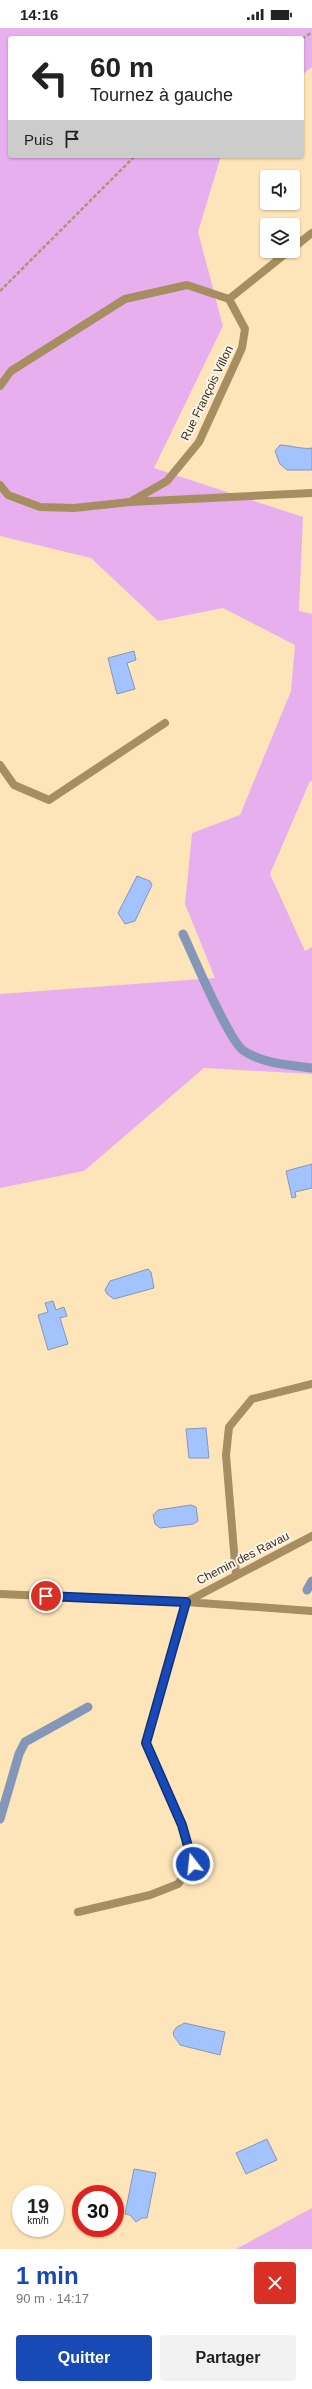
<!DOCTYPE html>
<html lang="fr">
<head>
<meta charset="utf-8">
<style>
	:root { --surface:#fff; --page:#f2f2f2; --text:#222; --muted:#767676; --accent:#184ab7 }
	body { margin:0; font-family:Arial,sans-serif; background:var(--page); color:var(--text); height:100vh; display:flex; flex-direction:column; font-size:15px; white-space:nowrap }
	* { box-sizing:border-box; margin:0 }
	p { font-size:13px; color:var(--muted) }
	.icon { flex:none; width:22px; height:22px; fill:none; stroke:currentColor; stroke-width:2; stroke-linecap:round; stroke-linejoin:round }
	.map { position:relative; height:2221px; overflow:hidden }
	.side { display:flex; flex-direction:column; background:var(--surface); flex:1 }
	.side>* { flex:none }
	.guide { position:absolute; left:8px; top:8px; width:296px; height:122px; border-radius:4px; box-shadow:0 1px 3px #0004; background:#fff; color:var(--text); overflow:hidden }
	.fabs { position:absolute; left:260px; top:142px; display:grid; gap:8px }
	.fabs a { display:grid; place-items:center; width:40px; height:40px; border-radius:4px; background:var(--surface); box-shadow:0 1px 3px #0004; font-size:20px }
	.speed { position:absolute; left:12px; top:2157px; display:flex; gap:8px; font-size:20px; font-weight:700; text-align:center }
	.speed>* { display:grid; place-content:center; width:52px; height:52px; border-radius:50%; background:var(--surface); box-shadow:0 1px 3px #0004; line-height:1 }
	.speed small { font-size:10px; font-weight:400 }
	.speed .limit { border:6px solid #d22; background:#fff; color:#111 }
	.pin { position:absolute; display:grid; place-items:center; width:34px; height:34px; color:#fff; margin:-17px; border:2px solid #fff; border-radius:50%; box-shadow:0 1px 4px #0007 }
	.me { position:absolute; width:44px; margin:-22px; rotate:344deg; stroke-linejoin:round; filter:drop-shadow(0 0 3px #0008) }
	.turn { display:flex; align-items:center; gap:14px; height:84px; padding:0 16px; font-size:18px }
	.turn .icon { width:52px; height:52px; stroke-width:2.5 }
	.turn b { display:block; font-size:28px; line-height:34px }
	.then { display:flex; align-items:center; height:38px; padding:0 16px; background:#0003; gap:8px; font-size:15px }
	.round { display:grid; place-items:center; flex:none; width:42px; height:42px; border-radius:4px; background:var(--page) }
	.headline { display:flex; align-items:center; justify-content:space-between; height:68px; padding:0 16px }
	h1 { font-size:24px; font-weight:700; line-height:30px; color:var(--accent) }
	.cta { display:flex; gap:8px; margin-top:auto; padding:8px 16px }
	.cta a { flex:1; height:46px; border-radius:4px; background:var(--accent); color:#fff; font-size:16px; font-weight:700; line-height:46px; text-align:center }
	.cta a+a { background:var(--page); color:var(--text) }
	.status { display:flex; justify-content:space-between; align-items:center; height:28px; padding:0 20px; background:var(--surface); direction:ltr }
	.status svg { height:11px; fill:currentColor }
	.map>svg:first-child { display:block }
	.green { fill:#e8afef }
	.water { fill:#a3c3fe; stroke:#8497b9 }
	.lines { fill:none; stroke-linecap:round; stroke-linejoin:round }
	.stream { stroke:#8497b9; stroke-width:9 }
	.path { stroke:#aa9774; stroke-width:2.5; stroke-dasharray:4 2; stroke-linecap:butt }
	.lane { stroke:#a68e61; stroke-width:8 }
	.street { stroke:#a68e61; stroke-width:8 }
	.route-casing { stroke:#103077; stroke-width:10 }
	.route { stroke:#184ab7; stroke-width:7 }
	.labels { text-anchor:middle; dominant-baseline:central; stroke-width:4; stroke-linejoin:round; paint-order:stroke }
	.street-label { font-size:12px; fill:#3b2f18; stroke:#fbf5ea }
</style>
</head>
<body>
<div class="status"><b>14:16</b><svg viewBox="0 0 49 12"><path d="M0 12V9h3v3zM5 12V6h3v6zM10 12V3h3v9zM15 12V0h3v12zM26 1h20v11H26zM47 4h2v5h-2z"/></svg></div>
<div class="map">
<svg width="312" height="2221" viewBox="0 0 312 2221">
	<rect width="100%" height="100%" fill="#fee5b9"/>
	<path class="green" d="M 0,0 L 312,0 L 312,39 L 302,47 L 302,10 L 10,10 L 10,128 L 221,128 L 198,204 L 223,298 L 154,440 L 303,489 L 299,583 L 312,586 L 312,753 L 310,753 L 270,846 L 305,923 L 312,919 L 312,1046 L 204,1040 L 84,1143 L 0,1160 L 0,966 L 215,950 L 185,876 L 192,805 L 240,787 L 291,663 L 295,617 L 223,580 L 158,593 L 91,530 L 0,508 Z
		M 312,2180 L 312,2221 L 236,2221 Z"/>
	<path class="water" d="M 280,417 C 289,417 305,422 312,420 L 312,442 L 287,442 L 280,436 L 275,423 Z
		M 134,623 L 136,632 L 127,635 L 135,661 L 117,666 L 108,630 Z
		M 137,848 L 150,853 L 152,857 L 135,893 L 125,896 L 118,885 Z
		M 312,1136 L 312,1160 L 295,1164 L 296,1169 L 292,1170 L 286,1143 Z
		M 148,1241 L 151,1244 L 154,1260 L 114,1271 L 107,1266 L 105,1262 L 110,1253 Z
		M 53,1273 L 56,1282 L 64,1279 L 67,1288 L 60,1290 L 68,1316 L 48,1322 L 38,1287 L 48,1284 L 45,1275 Z
		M 206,1400 L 209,1430 L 189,1430 L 186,1401 Z
		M 191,1477 L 196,1479 L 198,1493 L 193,1496 L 160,1500 L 155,1496 L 153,1487 L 158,1482 Z
		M 184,1995 L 225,2004 L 220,2027 L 180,2017 C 178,2012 169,2007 176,2000 C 178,1997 181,1998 184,1995 Z
		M 267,2111 L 277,2132 L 246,2146 L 236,2125 Z
		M 134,2141 L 156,2145 L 147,2190 L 142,2190 L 136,2194 L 130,2187 L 125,2186 Z"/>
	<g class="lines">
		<path class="stream" d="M 183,906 C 193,927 229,1014 244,1023 C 264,1036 289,1037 312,1040
			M 307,1562 L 312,1553
			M 0,1791 L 19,1726 L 25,1714 L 88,1679"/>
		<path class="path" d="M 302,11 L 312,4
			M 0,263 L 135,128"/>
		<path class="lane" d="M 130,474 L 312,465
			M 0,737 L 14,757 L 49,772 L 165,695"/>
		<path class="street" d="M 293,220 L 312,205
			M 229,271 L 289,223
			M 0,358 L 11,343 L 125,271 L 187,257 L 229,271 L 245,301 L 242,320 L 199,414 L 167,453 L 130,474 L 74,480 L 40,479 L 8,467 L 0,457
			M 236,1547 L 226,1427 L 229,1399 L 252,1371 L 312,1356
			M 0,1566 L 186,1574 L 312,1583
			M 78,1884 L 150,1867 L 178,1856 L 193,1836 L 182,1797 L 146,1715 L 186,1574 L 312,1508"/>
	</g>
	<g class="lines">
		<defs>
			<path id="route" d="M 46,1568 L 186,1574 L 146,1715 L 182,1797 L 193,1836"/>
		</defs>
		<use href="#route" class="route-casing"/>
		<use href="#route" class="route"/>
	</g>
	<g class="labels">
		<g class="street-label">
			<text transform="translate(207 365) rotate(-64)">Rue François Villon</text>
			<text transform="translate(243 1530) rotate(-27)">Chemin des Ravau</text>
		</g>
	</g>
</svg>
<div class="fabs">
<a><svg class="icon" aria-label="sound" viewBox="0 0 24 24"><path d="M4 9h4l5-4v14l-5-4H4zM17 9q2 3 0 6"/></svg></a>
<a><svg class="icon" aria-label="layers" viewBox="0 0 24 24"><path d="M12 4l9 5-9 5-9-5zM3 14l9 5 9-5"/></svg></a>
</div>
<div class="speed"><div>19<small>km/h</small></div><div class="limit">30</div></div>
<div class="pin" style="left:46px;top:1568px;background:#d93025"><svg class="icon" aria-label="arrive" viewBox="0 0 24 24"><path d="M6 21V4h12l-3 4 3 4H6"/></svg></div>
<svg class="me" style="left:193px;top:1836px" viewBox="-20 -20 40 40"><circle r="17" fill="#184ab7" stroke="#fff" stroke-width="3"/><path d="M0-11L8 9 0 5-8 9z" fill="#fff"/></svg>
<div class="guide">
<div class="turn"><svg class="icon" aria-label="left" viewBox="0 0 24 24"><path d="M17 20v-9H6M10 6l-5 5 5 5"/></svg><div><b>60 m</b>Tournez à gauche</div></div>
<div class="then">Puis<svg class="icon" aria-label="arrive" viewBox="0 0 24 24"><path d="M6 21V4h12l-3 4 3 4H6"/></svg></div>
</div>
</div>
<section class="side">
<div class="headline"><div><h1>1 min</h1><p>90 m · 14:17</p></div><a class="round" style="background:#d93025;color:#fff"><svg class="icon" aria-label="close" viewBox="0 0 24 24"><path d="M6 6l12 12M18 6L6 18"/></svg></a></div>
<div class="cta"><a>Quitter</a><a>Partager</a></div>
</section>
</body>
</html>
